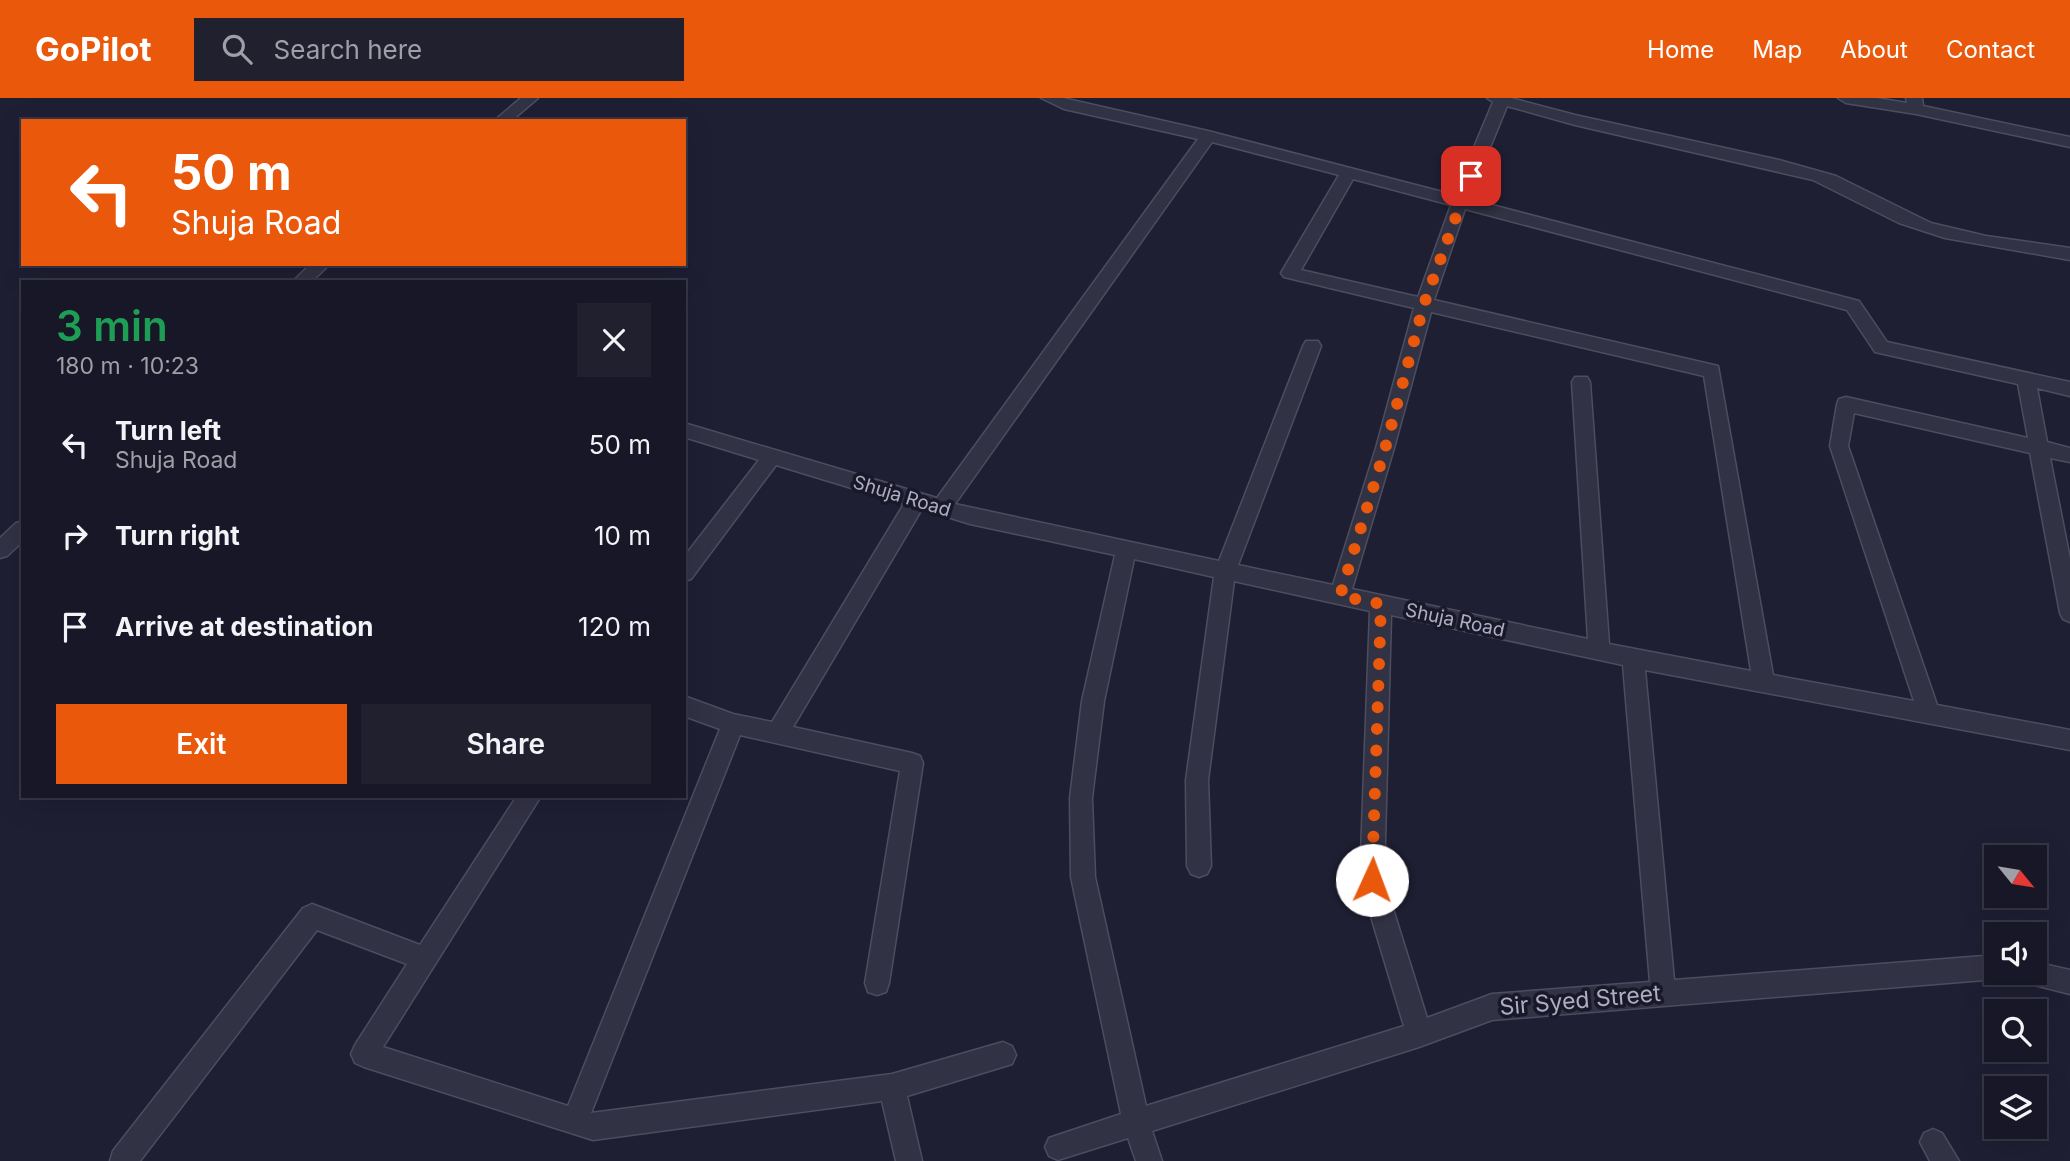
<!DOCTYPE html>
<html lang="en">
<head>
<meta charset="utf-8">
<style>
	:root { --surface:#171727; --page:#20202f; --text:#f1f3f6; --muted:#9e9fa7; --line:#363644; --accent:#ea580c }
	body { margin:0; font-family:Inter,sans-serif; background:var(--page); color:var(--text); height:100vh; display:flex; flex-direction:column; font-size:26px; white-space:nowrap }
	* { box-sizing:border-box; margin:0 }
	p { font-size:23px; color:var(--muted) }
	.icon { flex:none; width:38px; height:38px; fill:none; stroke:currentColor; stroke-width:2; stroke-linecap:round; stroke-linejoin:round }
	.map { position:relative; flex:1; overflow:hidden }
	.panel { position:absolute; left:21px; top:182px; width:665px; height:518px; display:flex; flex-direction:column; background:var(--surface); border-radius:0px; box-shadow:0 7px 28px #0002,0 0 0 2px var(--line) }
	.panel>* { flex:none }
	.guide { position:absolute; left:21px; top:21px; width:665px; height:147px; border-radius:0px; box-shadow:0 7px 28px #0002,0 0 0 2px var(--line); background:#ea580c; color:#fff; overflow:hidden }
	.needle { width:46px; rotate:120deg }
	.fabs { position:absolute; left:1984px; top:747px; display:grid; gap:14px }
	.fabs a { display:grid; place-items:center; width:63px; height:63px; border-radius:0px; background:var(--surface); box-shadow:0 7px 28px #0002,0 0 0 2px var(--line); font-size:35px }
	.pin { position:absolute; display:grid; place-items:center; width:60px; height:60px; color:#fff; margin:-30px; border-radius:14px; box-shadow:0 4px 10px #0006 }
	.me { position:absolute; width:77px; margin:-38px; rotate:2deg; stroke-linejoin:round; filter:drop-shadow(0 0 5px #0008) }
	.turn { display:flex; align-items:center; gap:24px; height:147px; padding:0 35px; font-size:32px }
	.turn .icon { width:91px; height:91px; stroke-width:2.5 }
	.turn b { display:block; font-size:49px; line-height:60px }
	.round { display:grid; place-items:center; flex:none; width:74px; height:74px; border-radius:0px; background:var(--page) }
	.overview { display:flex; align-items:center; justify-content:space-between; height:119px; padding:0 35px }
	h1 { font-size:42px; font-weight:600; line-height:52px; color:#1e9e55 }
	.action { display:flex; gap:14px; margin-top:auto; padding:14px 35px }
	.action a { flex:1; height:80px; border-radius:0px; background:var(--accent); color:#fff; font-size:28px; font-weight:600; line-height:80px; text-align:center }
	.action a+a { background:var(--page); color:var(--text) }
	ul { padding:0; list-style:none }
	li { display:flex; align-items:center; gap:21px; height:91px; padding:0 35px }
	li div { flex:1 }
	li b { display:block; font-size:26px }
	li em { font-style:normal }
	header { display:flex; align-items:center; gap:42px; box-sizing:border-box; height:98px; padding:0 35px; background:var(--accent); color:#fff }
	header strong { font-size:33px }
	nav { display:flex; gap:38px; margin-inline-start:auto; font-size:24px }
	.search { width:490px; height:63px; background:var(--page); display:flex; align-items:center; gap:18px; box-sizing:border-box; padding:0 24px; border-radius:0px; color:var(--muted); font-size:26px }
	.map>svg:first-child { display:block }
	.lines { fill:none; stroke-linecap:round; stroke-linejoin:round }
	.minor-casing { stroke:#4d4d60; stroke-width:3 }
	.minor { fill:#323245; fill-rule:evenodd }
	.route { stroke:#ea580c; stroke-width:12; stroke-dasharray:0 21.6 }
	.labels { text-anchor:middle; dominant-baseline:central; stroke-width:7; stroke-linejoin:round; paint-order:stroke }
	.street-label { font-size:19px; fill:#adacc2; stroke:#181829 }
	.near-street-label { font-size:23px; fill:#adacc2; stroke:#181829 }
</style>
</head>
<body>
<header>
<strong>GoPilot</strong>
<div class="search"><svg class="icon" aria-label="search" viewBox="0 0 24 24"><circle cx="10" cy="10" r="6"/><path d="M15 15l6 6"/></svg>Search here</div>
<nav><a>Home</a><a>Map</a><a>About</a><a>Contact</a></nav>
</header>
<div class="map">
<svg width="2070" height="1063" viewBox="0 0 2070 1063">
	<rect width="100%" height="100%" fill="#1f1f34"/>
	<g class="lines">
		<defs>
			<path id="minor" d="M 521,0 L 538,0 L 511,23 L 494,23 Z
				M 1041,0 L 1063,0 L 1208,33 L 1454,97 L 1493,4 L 1487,0 L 1511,0 L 1575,17 L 1779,62 L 1836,78 L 1931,125 L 1986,138 L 2070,150 L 2070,162 L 1945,140 L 1899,125 L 1813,82 L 1575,27 L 1507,8 L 1469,101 L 1859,203 L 1887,244 L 2070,284 L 2070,298 L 2037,290 L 2047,344 L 2070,350 L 2070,364 L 2050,360 L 2070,461 L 2070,524 L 2063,521 L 2060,515 L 2030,355 L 1854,315 L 1848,348 L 1937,607 L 2070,632 L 2070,652 L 1645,572 L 1674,882 L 1997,857 L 1997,875 L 2007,875 L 2006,878 L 1997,881 L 1492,922 L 1419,949 L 1152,1033 L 1162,1063 L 1136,1063 L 1128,1040 L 1058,1062 L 1049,1058 L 1045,1049 L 1049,1040 L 1121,1016 L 1071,779 L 1070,700 L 1082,603 L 1115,457 L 970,426 L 922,411 L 793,629 L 912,655 L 920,658 L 923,665 L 889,885 L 886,894 L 877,897 L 868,894 L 865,885 L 900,673 L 740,637 L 591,1015 L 892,976 L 1003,944 L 1012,948 L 1016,957 L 1012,966 L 907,998 L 922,1063 L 896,1063 L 882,1003 L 593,1042 L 364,969 L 355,965 L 351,956 L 355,947 L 407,866 L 317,832 L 140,1063 L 110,1063 L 113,1053 L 303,810 L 312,806 L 420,847 L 517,698 L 541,698 L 383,949 L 568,1008 L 720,631 L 684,618 L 684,598 L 733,616 L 772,624 L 904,406 L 776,367 L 691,481 L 684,483 L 684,459 L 759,362 L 684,339 L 684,325 L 937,400 L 1198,41 L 1064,11 ZM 1212,44 L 1339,77 L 1281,175 L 1284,179 L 1414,210 L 1376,350 L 1333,487 L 1238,467 L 1321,248 L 1318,243 L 1306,243 L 1303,248 L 1219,463 L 955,406 ZM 1353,81 L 1451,107 L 1418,199 L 1301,172 ZM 1465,111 L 1847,212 L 1875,254 L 2018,286 L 2028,340 L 1846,299 L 1839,301 L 1837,306 L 1830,348 L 1914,603 L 1773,577 L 1718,268 L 1434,202 ZM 1431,214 L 1704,278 L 1751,573 L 1609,546 L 1590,284 L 1587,279 L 1575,279 L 1572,284 L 1588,541 L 1352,491 L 1394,350 ZM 1134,461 L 1214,479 L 1186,682 L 1187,768 L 1191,776 L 1199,779 L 1207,776 L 1211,768 L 1208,682 L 1234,483 L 1370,513 L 1360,782 L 1404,928 L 1146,1008 L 1095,779 L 1092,700 L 1104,603 ZM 1391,517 L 1623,567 L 1650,884 L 1492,896 L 1427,920 L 1384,782 Z
				M 1838,0 L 1876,0 L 1907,5 L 1906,0 L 1922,0 L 1923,8 L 2070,39 L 2070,49 L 1916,16 L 1846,5 Z
				M 311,166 L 330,166 L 311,184 L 292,184 Z
				M 23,423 L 23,443 L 7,458 L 0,460 L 0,440 L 16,425 Z
				M 2035,864 L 2070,872 L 2070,896 L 2022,884 L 2019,875 L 2035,875 Z
				M 1933,1031 L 1942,1035 L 1959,1063 L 1930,1063 L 1920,1044 L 1924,1035 Z"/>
		</defs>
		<use href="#minor" class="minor-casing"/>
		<use href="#minor" class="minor"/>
	</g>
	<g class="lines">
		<path class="route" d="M 1372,782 L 1381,506 L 1340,498 L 1385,351 L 1424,206 L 1471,78"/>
	</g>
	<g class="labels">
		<g class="street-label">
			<text transform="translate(902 398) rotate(17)">Shuja Road</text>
			<text transform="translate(1455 522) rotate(12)">Shuja Road</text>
		</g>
		<g class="near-street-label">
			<text transform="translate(1580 902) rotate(-5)">Sir Syed Street</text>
		</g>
	</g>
</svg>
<div class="fabs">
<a><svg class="needle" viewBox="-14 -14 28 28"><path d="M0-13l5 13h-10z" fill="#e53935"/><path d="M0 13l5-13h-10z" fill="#9e9fa7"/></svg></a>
<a><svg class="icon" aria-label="sound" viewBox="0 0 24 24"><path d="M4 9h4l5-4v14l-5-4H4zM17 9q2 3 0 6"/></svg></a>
<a><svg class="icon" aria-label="search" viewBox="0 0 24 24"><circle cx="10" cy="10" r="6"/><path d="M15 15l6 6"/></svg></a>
<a><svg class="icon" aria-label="layers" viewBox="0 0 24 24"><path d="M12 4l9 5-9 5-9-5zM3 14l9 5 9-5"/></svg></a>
</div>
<div class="pin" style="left:1471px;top:78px;background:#d93025"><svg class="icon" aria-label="arrive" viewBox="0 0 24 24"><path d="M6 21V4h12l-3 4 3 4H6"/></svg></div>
<svg class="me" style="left:1372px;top:782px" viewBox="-20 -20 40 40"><circle r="19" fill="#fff"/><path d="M0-13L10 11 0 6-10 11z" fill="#ea580c"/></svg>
<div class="guide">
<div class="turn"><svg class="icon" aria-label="left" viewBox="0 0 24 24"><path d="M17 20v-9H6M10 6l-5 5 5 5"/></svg><div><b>50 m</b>Shuja Road</div></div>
</div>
<section class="panel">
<div class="overview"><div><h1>3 min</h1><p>180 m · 10:23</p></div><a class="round"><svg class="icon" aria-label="close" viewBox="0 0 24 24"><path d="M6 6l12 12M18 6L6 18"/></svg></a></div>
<ul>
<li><svg class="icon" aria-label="left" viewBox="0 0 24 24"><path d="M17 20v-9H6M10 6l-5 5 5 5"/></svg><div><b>Turn left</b><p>Shuja Road</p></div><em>50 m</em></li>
<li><svg class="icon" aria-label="right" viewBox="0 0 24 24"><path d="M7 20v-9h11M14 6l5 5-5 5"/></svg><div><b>Turn right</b></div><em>10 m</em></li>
<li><svg class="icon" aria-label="arrive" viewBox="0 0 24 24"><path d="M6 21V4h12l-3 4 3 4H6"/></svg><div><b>Arrive at destination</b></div><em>120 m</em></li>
</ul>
<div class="action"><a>Exit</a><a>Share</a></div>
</section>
</div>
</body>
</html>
